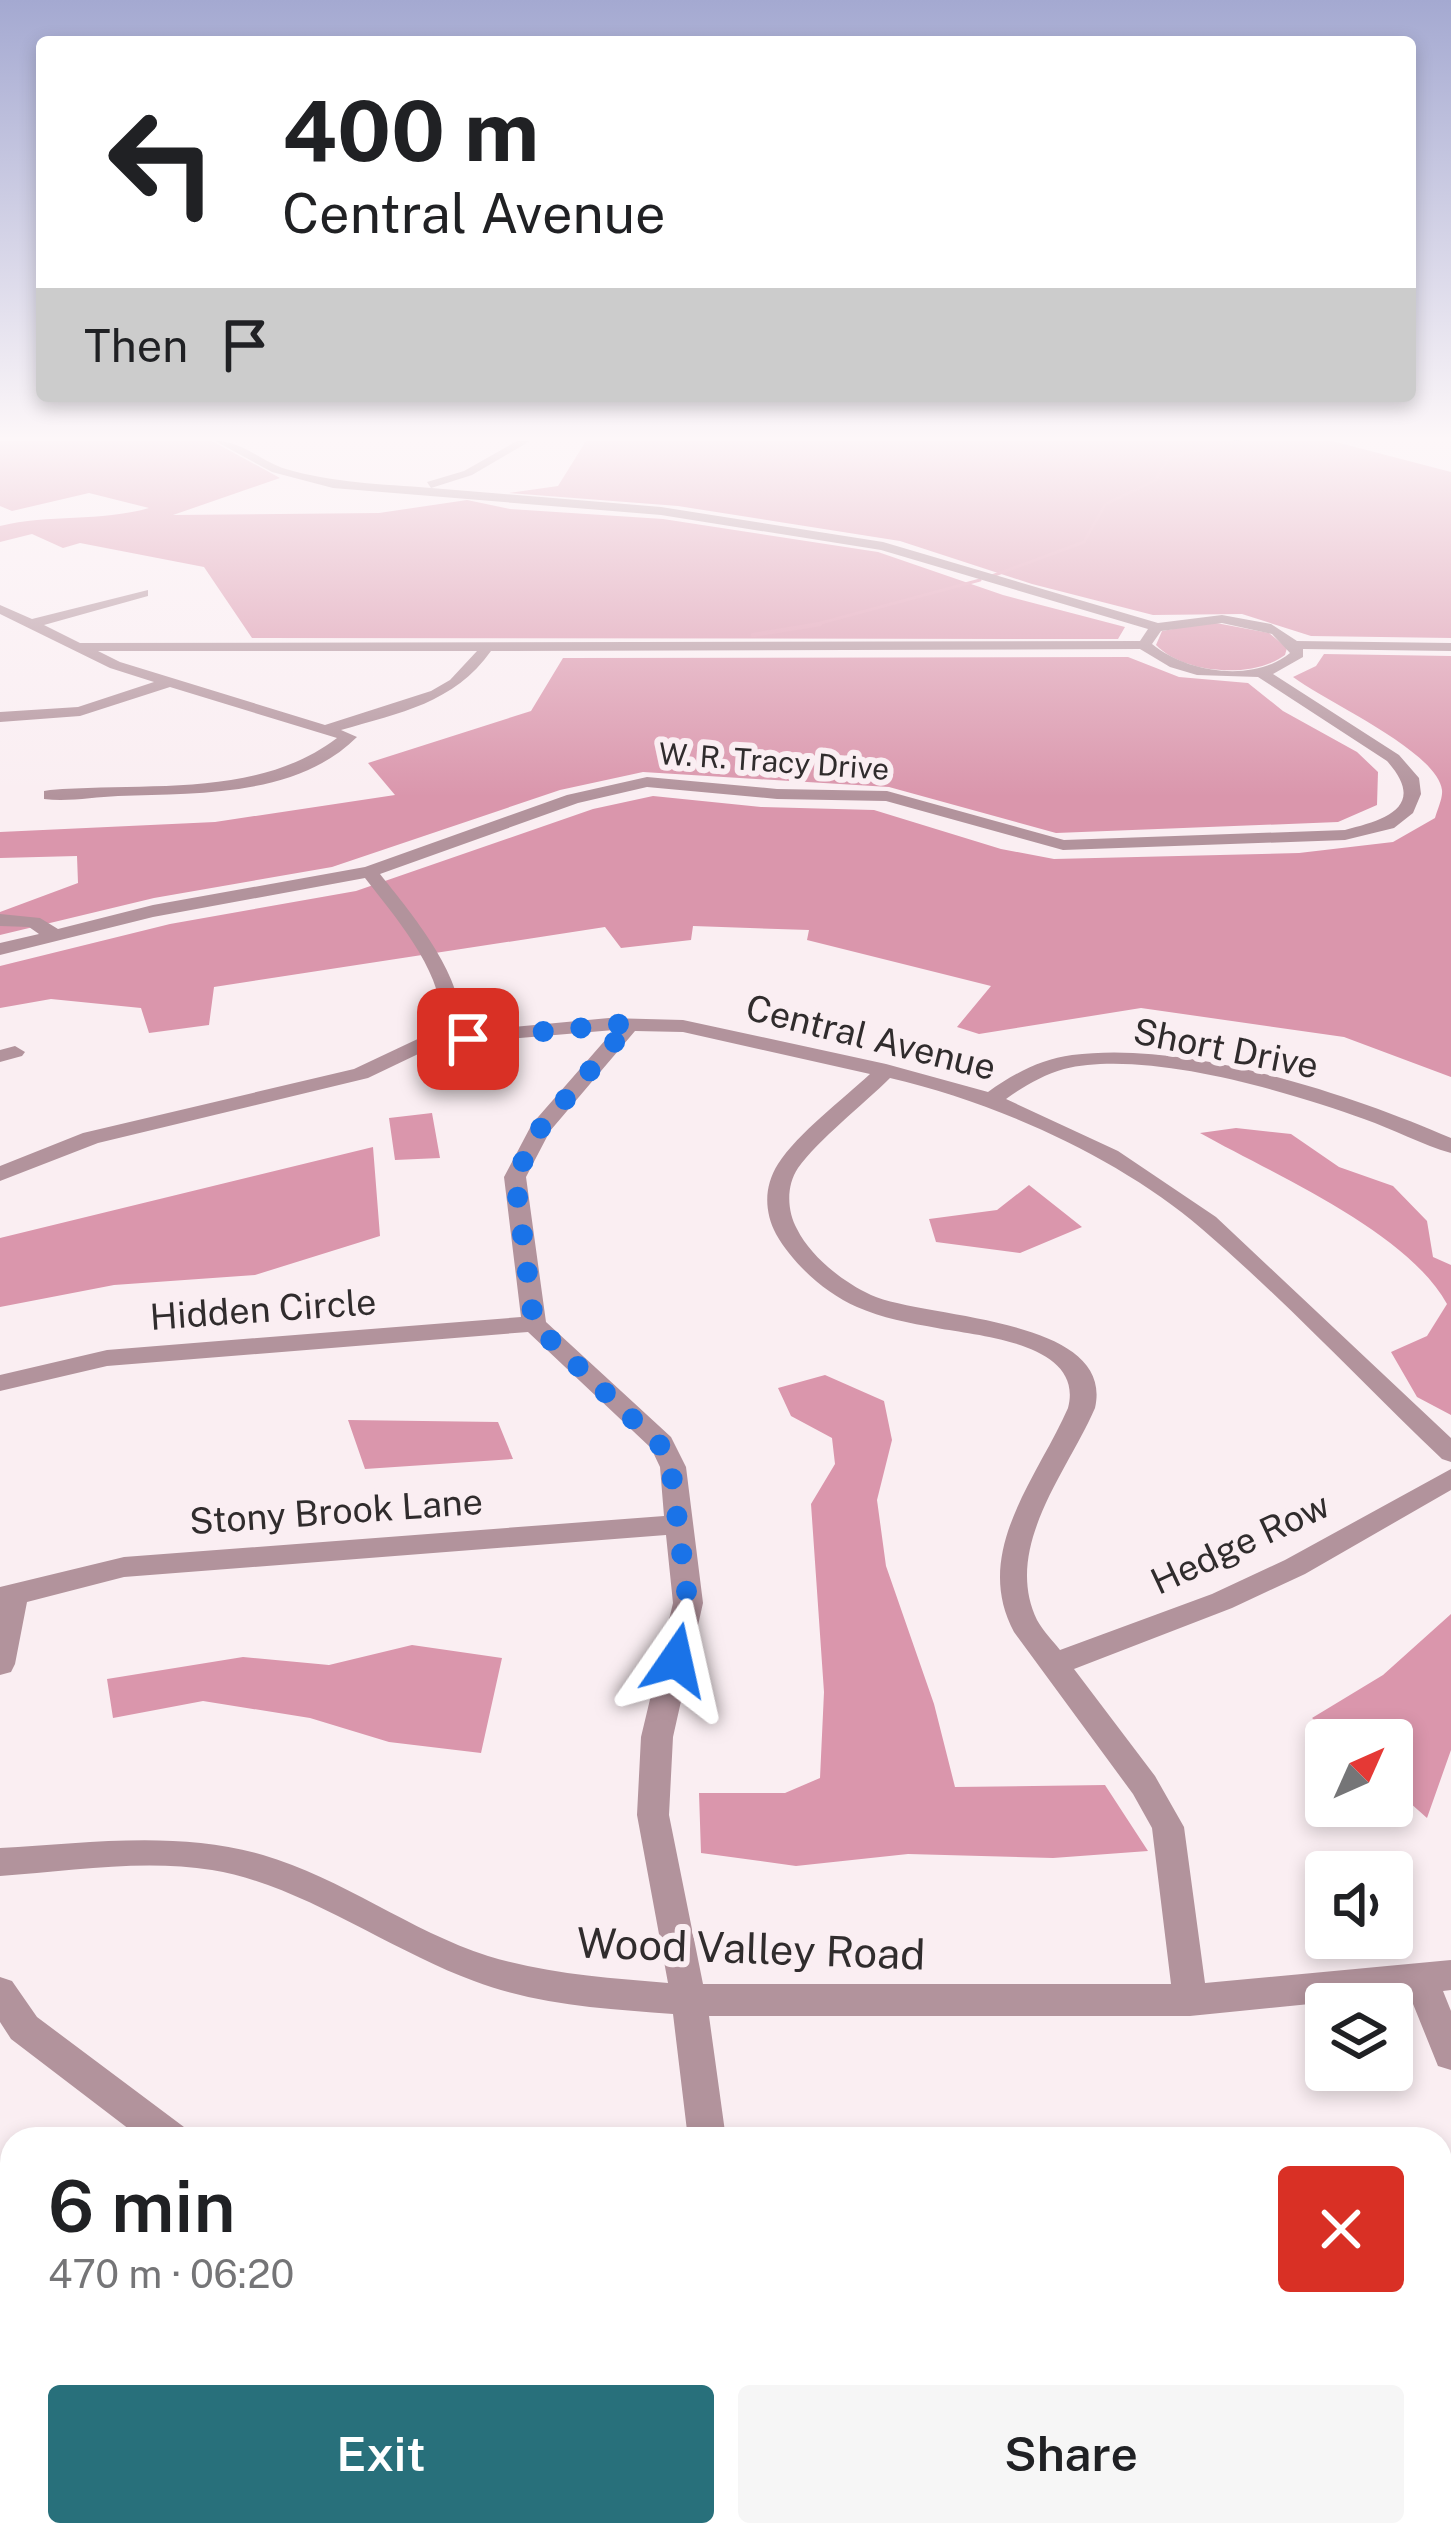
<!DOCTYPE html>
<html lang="en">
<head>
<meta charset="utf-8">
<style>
	:root { --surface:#fff; --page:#f6f6f6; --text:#202124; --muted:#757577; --accent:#28707b }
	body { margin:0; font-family:"Public Sans",sans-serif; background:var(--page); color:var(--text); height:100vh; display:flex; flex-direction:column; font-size:45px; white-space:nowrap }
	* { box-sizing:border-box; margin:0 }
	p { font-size:39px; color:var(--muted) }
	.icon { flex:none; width:66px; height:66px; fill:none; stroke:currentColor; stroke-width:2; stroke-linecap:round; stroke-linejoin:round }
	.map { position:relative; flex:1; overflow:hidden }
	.side { position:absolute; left:0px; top:2127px; width:1452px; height:420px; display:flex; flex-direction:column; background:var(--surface); border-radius:36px 36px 0 0; box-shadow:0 6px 18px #0003 }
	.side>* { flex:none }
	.banner { position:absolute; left:36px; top:36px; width:1380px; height:366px; border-radius:12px; box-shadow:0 6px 18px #0003; background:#fff; color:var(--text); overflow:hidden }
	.needle { width:78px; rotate:45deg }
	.tools { position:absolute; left:1305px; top:1719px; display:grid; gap:24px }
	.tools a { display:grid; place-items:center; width:108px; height:108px; border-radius:12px; background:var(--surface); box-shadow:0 6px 18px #0003; font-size:60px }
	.pin { position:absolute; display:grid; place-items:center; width:102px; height:102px; color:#fff; margin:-51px; border-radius:24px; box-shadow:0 6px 18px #0006 }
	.me { position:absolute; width:132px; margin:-66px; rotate:11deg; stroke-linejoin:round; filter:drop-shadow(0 0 9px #0008) }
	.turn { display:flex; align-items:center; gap:42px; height:252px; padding:0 48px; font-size:54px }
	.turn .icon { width:156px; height:156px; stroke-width:2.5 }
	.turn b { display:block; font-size:84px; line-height:102px }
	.then { display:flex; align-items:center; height:114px; padding:0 48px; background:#0003; gap:24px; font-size:45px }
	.round { display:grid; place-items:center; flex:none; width:126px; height:126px; border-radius:12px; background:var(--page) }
	.summary { display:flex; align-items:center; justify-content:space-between; height:204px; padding:0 48px }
	h1 { font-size:72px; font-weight:600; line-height:90px }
	.button { display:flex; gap:24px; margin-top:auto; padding:24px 48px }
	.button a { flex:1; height:138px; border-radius:12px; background:var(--accent); color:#fff; font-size:48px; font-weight:600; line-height:138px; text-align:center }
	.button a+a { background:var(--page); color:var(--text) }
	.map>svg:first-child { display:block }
	.forest { fill:#da96ac }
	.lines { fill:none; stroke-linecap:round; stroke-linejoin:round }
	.stream-far1 { stroke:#de99af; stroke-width:3 }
	.stream { stroke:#de99af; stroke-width:4.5 }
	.minor { fill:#b2939c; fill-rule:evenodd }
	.route { stroke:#1a73e8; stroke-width:21; stroke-dasharray:0 37.8 }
	.labels { text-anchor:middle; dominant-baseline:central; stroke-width:12; stroke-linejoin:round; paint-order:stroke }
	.far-street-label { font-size:30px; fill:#302c2d; stroke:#faeef2 }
	.street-label { font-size:36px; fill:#302c2d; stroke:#faeef2 }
	.near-street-label { font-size:42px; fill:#302c2d; stroke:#faeef2 }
</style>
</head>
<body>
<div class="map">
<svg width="1451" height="2547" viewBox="0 0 1451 2547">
	<rect width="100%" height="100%" fill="#faeef2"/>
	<path class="forest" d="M 0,441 L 212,441 L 280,478 L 173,515 L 379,513 L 467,500 L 510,509 L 663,519 L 878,552 L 1003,595 L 1125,627 L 1118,639 L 252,638 L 204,567 L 80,543 L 63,548 L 32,534 L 0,542 L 0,526 C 49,514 100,522 149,508 L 89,493 L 12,511 L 0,506 Z
		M 586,441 L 1332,441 L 1451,472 L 1451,638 L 1311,636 L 1242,614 L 1153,615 L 1032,584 L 900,541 L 678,506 L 509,493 L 558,486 Z
		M 1211,622 L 1269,633 L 1287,648 L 1285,655 C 1253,679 1184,674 1156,645 L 1162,631 Z
		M 1324,654 L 1451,656 L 1451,1077 L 1344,1037 L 1141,1008 L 979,1034 L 957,1027 L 991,986 L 807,940 L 809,930 L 693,926 L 691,940 L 621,948 L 605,927 L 214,987 L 209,1025 L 149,1033 L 141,1008 L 51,999 L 0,1008 L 0,966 L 170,924 L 356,891 L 593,809 L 653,796 L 761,807 L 874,810 L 1001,849 L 1054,859 L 1299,853 L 1393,842 L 1435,818 C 1437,810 1443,798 1442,790 C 1437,751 1326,702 1293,677 L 1316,666 Z
		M 1128,657 L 1179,677 L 1248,683 L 1283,711 L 1357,752 L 1378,772 L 1377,805 L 1338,822 L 1056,833 L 889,787 L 643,772 L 560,790 L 332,867 L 154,898 L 0,935 L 0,912 L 78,883 L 77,856 L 0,858 L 0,832 L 215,822 L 395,795 L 368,763 L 531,711 L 563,658 Z
		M 432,1113 L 440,1158 L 395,1160 L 389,1118 Z
		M 1236,1128 L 1291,1134 L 1339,1167 L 1393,1186 L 1427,1221 L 1433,1257 L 1451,1265 L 1451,1415 L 1417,1397 L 1391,1352 L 1427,1336 L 1447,1304 C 1407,1231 1273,1174 1200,1133 Z
		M 373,1147 L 380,1236 L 255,1275 L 114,1285 L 0,1307 L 0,1238 Z
		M 1029,1185 L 1082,1227 L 1020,1253 L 936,1242 L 929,1219 L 997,1210 Z
		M 825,1375 L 884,1401 L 892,1440 L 877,1500 L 886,1566 L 934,1704 L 955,1787 L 1105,1785 L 1148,1851 L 1053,1858 L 908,1854 L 796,1866 L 701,1853 L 699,1793 L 785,1793 L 820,1778 L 824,1692 L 811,1504 L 835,1464 L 832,1438 L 791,1416 L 778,1388 Z
		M 348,1420 L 498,1422 L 513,1459 L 365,1469 Z
		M 1451,1614 L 1451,1750 L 1427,1818 L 1392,1787 L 1392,1740 L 1338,1740 L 1312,1718 L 1383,1675 Z
		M 412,1645 L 502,1658 L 481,1753 L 389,1742 L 310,1718 L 203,1701 L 113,1718 L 107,1679 L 243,1657 L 329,1665 Z
		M 377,2535 L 544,2535 L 544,2547 L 384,2547 Z"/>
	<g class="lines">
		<path class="stream-far1" d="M 1108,503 L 1156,480 L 1168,458 L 1239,441
			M 992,576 L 1084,542 L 1105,505
			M 806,627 L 980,580"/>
		<path class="stream" d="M 753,635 L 820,624"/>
		<path class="minor" d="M 215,441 C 241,440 262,462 286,469 C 333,483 382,484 431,488 L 427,482 L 464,471 L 517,441 L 530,441 L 472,475 L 431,488 L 661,507 L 883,542 L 1158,623 L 1222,615 L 1271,624 L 1297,641 L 1451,643 L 1451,651 L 1303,649 L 1303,657 L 1273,674 L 1399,755 L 1419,778 L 1421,794 L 1413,813 L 1394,828 L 1345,840 L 1063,850 L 886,801 L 777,799 L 647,787 L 578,803 L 380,874 C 411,913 469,981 460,1032 L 609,1018 L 683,1020 L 886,1064 L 988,1092 C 1013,1074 1041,1059 1072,1055 C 1186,1040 1347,1093 1451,1138 L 1451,1153 C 1422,1145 1393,1129 1364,1119 C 1287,1091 1145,1049 1064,1069 C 1043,1075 1024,1086 1006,1099 L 1118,1151 L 1216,1217 L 1451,1438 L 1451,1462 L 1442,1459 C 1362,1383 1286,1301 1202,1229 C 1120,1158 995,1102 890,1078 C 864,1104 818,1140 798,1168 C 786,1186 787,1211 797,1229 C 811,1257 843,1282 871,1295 C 924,1319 1116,1316 1095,1408 C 1068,1471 1002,1547 1037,1620 C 1043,1631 1053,1641 1060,1650 L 1212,1594 L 1285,1560 L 1451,1469 L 1451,1490 L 1305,1574 L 1232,1608 L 1074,1669 L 1155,1776 L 1184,1827 L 1205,1983 L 1451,1960 L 1451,1990 L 1443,1991 L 1451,2011 L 1451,2070 L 1438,2066 L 1409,1994 L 1190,2016 L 709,2016 L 726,2139 L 688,2139 L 673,2014 C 606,2009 537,2005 474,1981 C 389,1950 300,1884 212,1870 C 143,1859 69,1871 0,1876 L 0,1848 C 87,1843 178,1830 263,1855 C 342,1878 410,1931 488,1956 C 547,1974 607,1978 668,1983 L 637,1815 L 641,1737 L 673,1603 L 666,1535 L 124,1577 L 27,1602 L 15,1664 L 11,1672 L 0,1675 L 0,1587 L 124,1557 L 664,1516 L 660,1467 L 651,1448 L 528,1332 L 107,1366 L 0,1391 L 0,1375 L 107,1350 L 521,1317 L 504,1177 L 532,1124 L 614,1030 L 437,1045 L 368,1078 L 98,1143 L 0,1181 L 0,1166 L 83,1133 L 354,1069 L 441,1028 C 447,975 395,917 365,878 L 153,917 L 0,955 L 0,943 L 39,934 L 29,927 L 0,926 L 0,914 L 40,918 L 58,929 L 153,905 L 365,867 L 567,795 L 647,777 L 777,789 L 887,791 L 1064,840 L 1345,830 C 1385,820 1428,807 1387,761 L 1258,677 L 1197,675 L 1170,667 L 1140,649 L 491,651 C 454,703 400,713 341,730 L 357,737 C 297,797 198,793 118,796 C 94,797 68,802 44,799 L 44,791 L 50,790 C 145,782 257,799 337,738 L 170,687 L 80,716 L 0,722 L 0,712 L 78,707 L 154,682 L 110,668 L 0,614 L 0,605 L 32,619 L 148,590 L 148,596 L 44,625 L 80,643 L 1140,641 L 1148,629 L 881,550 L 661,515 L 333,488 L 272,472 ZM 1222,623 L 1272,634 L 1290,653 C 1254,683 1187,673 1152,644 L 1161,631 ZM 98,651 L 477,651 L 450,680 L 431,691 L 325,725 L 120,662 ZM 635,1031 L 683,1032 L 870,1074 C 842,1100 798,1133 778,1164 C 764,1186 764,1211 776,1234 C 793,1264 825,1293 857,1307 C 882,1318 909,1323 937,1328 C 979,1336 1085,1343 1068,1408 C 1038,1477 971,1552 1014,1632 L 1133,1794 L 1152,1828 L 1171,1984 L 703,1984 L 669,1815 L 673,1737 L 703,1603 L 686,1467 L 671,1437 L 546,1322 L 526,1177 L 550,1131 Z
			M 15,1046 L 25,1052 L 22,1056 L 0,1062 L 0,1050 Z
			M 0,1977 L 12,1981 L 37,2017 L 184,2127 L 190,2139 L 142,2139 L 11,2039 L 0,2022 Z
			M 1451,2308 L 1451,2348 L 1440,2350 L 1440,2310 Z
			M 711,2535 L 755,2535 L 756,2547 L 712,2547 Z
			M 1279,2535 L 1323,2535 L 1326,2547 L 1282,2547 Z"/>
	</g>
	<linearGradient id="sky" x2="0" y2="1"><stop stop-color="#a4a9d1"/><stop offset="0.55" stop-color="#fdf7f9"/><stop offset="1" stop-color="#fdf7f9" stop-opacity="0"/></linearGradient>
	<rect width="1451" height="797" fill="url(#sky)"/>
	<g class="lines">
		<path class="route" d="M 468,1039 L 631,1023 L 540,1129 L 515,1177 L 534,1324 L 669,1454 L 688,1603 L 676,1660"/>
	</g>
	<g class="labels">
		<g class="far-street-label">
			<text transform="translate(774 761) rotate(4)">W. R. Tracy Drive</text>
		</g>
		<g class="street-label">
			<text transform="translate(871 1037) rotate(14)">Central Avenue</text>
			<text transform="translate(1226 1048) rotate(11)">Short Drive</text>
			<text transform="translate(263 1309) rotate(-4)">Hidden Circle</text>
			<text transform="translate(336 1511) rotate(-4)">Stony Brook Lane</text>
			<text transform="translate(1240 1543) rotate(-25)">Hedge Row</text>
		</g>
		<g class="near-street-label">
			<text transform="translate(751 1948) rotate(2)">Wood Valley Road</text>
		</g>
	</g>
</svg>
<div class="tools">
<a><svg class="needle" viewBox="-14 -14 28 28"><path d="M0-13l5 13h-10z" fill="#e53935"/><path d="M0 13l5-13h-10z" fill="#757577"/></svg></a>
<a><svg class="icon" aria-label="sound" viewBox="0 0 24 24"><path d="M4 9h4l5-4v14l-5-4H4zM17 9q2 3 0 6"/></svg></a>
<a><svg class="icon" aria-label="layers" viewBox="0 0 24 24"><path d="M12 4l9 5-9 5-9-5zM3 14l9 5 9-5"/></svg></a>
</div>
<div class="pin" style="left:468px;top:1039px;background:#d93025"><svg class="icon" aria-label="arrive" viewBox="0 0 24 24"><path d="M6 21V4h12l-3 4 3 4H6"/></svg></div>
<svg class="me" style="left:676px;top:1660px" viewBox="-20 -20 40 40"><path d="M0-17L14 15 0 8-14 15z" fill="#1a73e8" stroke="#fff" stroke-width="4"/></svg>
<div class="banner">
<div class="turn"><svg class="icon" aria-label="left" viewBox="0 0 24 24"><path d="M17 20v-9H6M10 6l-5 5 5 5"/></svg><div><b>400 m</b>Central Avenue</div></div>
<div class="then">Then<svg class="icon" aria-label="arrive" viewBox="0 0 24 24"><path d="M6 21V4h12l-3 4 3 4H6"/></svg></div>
</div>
<section class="side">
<div class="summary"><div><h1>6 min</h1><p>470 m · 06:20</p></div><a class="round" style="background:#d93025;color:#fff"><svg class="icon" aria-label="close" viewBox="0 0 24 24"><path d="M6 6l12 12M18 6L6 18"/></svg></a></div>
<div class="button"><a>Exit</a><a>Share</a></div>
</section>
</div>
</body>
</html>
